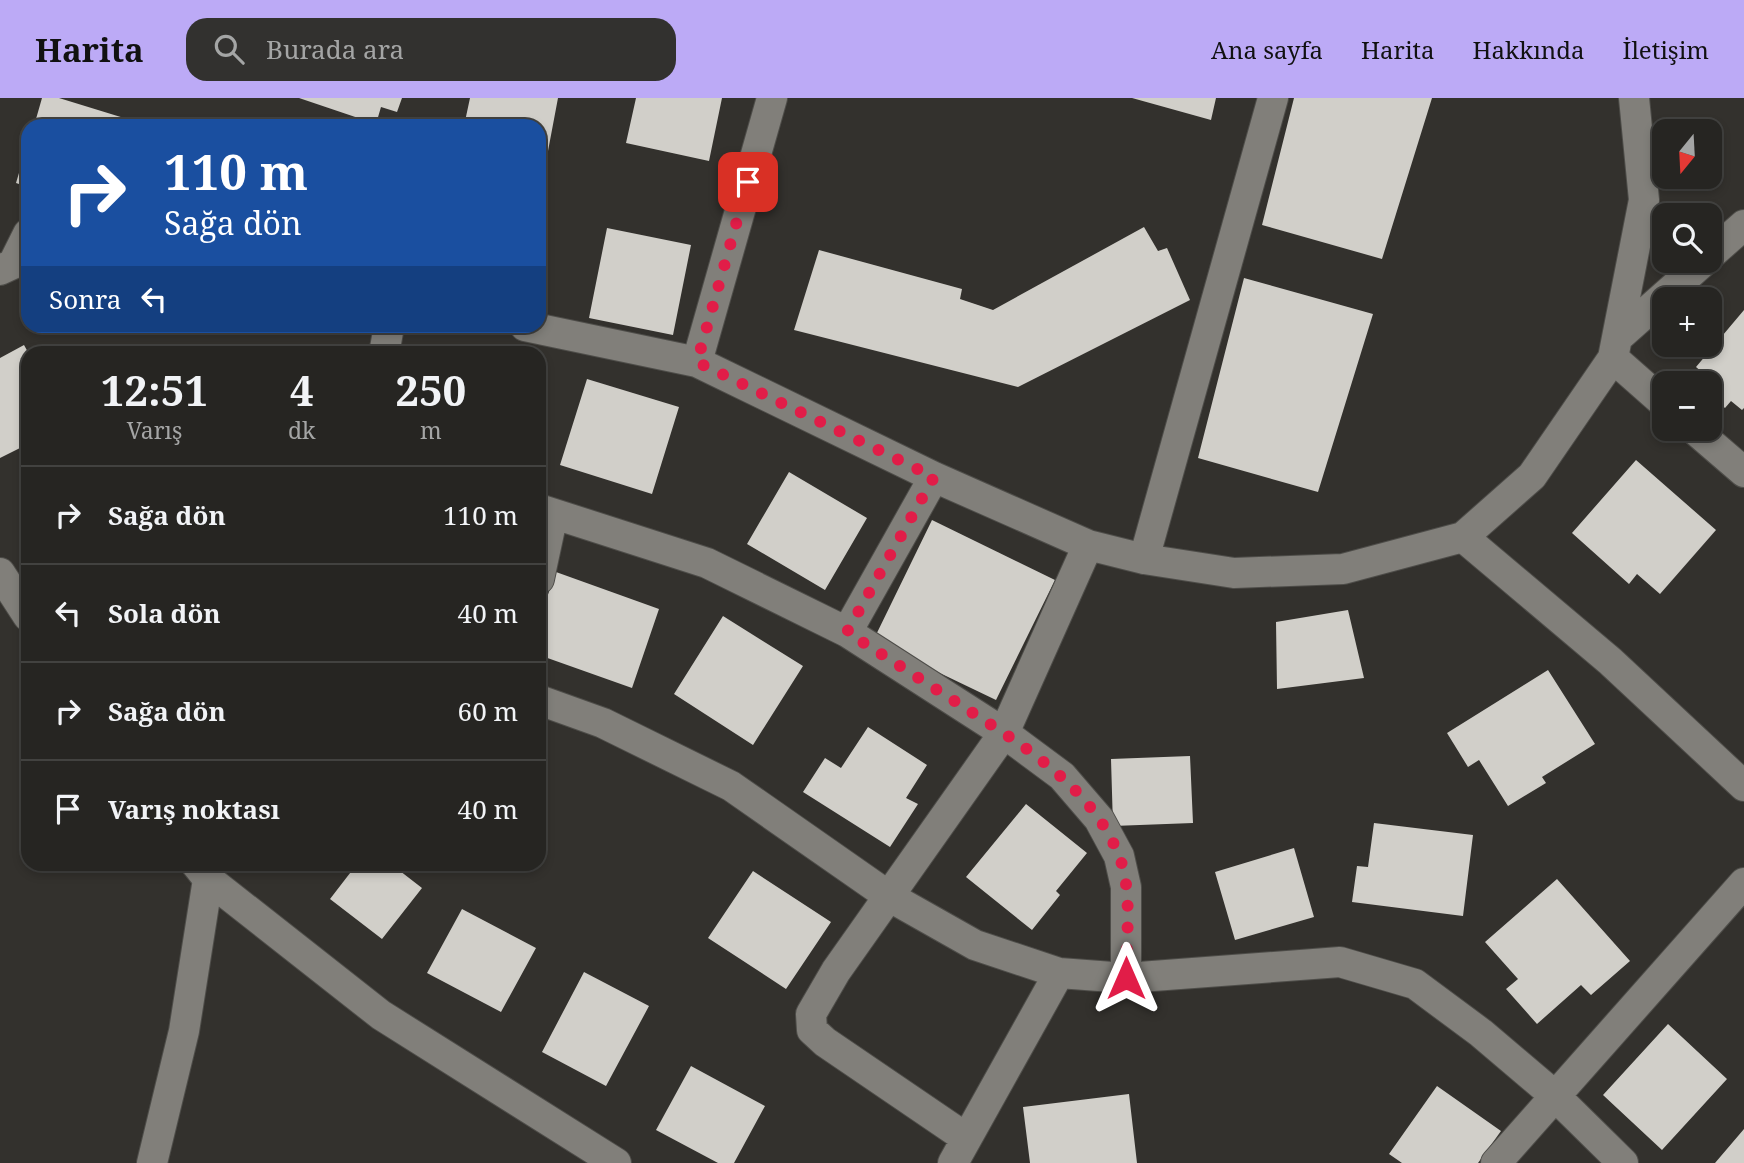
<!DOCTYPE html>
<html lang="tr">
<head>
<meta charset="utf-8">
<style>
	:root { --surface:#262522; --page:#32312f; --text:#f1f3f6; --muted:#a4a5a5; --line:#424240; --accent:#bcaaf6 }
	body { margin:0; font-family:"Noto Serif",serif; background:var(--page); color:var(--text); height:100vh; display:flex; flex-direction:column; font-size:26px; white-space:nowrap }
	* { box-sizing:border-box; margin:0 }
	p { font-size:23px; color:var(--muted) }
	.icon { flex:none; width:38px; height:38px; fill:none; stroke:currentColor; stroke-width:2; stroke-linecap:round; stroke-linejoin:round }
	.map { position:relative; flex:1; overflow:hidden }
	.sheet { position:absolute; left:21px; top:248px; width:525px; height:525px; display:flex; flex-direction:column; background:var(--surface); border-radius:21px; box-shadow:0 4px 10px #0003,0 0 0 2px var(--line) }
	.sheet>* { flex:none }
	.hud { position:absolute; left:21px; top:21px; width:525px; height:214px; border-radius:21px; box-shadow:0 4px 10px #0003,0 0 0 2px var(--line); background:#1a4fa0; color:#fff; overflow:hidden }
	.needle { width:46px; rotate:198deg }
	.buttons { position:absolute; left:1652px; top:21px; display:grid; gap:14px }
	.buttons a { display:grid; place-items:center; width:70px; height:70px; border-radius:14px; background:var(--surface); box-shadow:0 4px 10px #0003,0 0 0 2px var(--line); font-size:35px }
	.pin { position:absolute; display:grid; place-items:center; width:60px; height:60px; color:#fff; margin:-30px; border-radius:14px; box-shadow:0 4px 10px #0006 }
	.me { position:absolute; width:77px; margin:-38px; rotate:0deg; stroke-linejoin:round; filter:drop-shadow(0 0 5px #0008) }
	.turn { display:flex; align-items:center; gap:24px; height:147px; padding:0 28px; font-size:32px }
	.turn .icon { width:91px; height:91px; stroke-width:2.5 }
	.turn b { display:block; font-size:49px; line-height:60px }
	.then { display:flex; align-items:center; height:66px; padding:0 28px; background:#0003; gap:14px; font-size:26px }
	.eta { display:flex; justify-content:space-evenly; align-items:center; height:119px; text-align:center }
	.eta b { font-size:42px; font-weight:700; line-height:49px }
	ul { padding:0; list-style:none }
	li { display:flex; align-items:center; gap:21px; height:98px; padding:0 28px; border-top:2px solid var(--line) }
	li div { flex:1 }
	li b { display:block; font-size:26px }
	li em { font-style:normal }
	header { display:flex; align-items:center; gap:42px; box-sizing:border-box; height:98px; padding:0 35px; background:var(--accent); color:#111 }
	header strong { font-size:33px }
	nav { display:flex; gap:38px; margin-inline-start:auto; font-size:24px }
	.search { width:490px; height:63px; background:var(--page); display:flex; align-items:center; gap:18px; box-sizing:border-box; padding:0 24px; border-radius:21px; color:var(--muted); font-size:26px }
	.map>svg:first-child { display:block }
	.building { fill:#d1cfc9 }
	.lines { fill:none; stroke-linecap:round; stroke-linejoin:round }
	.street-casing { stroke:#4e4d49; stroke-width:32 }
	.street { stroke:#817f7a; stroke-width:30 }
	.route { stroke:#e11d48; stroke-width:12; stroke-dasharray:0 21.6 }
</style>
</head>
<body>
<header>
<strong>Harita</strong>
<div class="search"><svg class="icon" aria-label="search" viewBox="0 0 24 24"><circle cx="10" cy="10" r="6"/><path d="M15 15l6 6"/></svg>Burada ara</div>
<nav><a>Ana sayfa</a><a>Harita</a><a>Hakkında</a><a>İletişim</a></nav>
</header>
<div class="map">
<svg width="1744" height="1065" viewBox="0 0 1744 1065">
	<rect width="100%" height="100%" fill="#33312d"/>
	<path class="building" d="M 42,0 L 59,0 L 124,20 L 122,28 L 34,28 Z
		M 299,0 L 402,0 L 397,14 L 381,9 L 376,26 Z
		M 470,0 L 558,0 L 548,53 L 539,51 L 539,28 L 464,28 Z
		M 636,0 L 722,0 L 709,63 L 626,45 Z
		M 1132,0 L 1216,0 L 1211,22 Z
		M 1294,0 L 1432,0 L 1382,161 L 1262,127 Z
		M 27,48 L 28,48 L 28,89 L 16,85 Z
		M 1144,129 L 1158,153 L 1167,150 L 1190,202 L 1018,289 L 794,232 L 819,152 L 962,191 L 960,201 L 993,212 Z
		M 607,130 L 691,147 L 673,237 L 589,220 Z
		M 1244,180 L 1373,216 L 1318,394 L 1198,360 Z
		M 1744,212 L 1744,310 L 1742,312 L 1731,303 L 1725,310 L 1710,297 L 1710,285 L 1705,285 L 1709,280 L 1696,269 Z
		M 24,247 L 29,256 L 28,346 L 0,360 L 0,260 Z
		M 587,281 L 679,309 L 652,396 L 560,367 Z
		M 1636,362 L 1716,432 L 1660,496 L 1637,476 L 1629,486 L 1572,435 Z
		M 789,374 L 867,420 L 825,492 L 747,446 Z
		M 932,422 L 1055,482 L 996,602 L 873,543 Z
		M 556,474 L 659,511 L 632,590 L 539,557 L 539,522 Z
		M 1348,512 L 1364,580 L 1277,591 L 1276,524 Z
		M 723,518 L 803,568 L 753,647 L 674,596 Z
		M 1548,572 L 1595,646 L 1542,679 L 1546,685 L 1508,708 L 1479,662 L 1468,669 L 1447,635 Z
		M 868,629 L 927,667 L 906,700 L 918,706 L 890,749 L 803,694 L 825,660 L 841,670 Z
		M 1190,658 L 1193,725 L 1113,728 L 1111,661 Z
		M 1026,706 L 1087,755 L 1056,793 L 1060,797 L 1032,832 L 966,779 Z
		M 1374,725 L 1473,737 L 1463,818 L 1352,804 L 1357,768 L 1368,769 Z
		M 1294,750 L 1314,819 L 1235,842 L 1215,774 Z
		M 357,766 L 391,766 L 422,790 L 382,841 L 330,801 Z
		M 753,773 L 831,824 L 786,891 L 708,840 Z
		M 1557,781 L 1630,863 L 1591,897 L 1581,887 L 1537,926 L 1506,891 L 1518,881 L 1485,844 Z
		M 462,811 L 536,850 L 501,914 L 427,875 Z
		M 584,874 L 649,908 L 606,988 L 542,954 Z
		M 1668,926 L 1727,981 L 1662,1052 L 1603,997 Z
		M 691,968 L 765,1008 L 734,1065 L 718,1065 L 656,1032 Z
		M 1437,988 L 1501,1033 L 1478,1065 L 1402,1065 L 1389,1056 Z
		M 1129,996 L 1137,1065 L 1030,1065 L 1023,1009 Z
		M 1744,1031 L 1744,1065 L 1715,1065 Z"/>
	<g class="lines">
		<defs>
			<path id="street" d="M 1710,157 L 1744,127
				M 0,172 L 13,166 L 28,136
				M 525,228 L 697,264 L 934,379 L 1088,447 L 1144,461 L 1234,475 L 1343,471 L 1463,439 L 1532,378 L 1613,260 L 1644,102 L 1634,0
				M 1617,240 L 1704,163
				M 384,256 L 389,228
				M 1613,260 L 1664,305
				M 697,264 L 772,0
				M 1694,331 L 1744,374
				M 539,411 L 707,465 L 847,534 L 1004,635 L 1062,678 L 1099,721 L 1119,758 L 1126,789 L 1126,880
				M 1463,439 L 1610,563 L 1744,688
				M 1144,461 L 1273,0
				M 0,475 L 28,518
				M 539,481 L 553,416
				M 847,534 L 934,379
				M 539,602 L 603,625 L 731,688 L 890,799 L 975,847 L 1059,875 L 1126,880 L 1340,864 L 1415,886 L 1481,935 L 1554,997 L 1623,1065
				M 196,766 L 208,781 L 381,917 L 616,1065
				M 966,1040 L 825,944 L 812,932 L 811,916 L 836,873 L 1004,635 L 1088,447
				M 152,1065 L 184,933 L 208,781
				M 953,1065 L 1059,875
				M 1496,1065 L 1744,785"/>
		</defs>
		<use href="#street" class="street-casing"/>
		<use href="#street" class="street"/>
	</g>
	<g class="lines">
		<path class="route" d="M 748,84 L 697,264 L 934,379 L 847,534 C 884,558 922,582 959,606 C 1018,644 1092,688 1119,758 C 1133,792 1126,843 1126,880"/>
	</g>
</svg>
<div class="buttons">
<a><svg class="needle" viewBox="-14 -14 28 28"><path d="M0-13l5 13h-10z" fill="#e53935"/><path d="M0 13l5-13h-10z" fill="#a4a5a5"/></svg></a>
<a><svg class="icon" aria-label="search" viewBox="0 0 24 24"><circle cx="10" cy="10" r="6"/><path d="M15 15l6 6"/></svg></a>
<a>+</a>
<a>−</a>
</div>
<div class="pin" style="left:748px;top:84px;background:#d93025"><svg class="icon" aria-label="arrive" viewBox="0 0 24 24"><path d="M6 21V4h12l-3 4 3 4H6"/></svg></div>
<svg class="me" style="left:1126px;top:880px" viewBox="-20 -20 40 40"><path d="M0-17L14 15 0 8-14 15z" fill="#e11d48" stroke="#fff" stroke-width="4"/></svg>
<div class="hud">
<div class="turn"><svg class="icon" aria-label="right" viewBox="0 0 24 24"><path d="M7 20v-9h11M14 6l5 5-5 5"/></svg><div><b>110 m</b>Sağa dön</div></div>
<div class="then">Sonra<svg class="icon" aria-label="left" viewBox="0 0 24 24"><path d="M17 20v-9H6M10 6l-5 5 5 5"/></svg></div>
</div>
<section class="sheet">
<div class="eta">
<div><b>12:51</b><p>Varış</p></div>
<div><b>4</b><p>dk</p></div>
<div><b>250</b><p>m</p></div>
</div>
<ul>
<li><svg class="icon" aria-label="right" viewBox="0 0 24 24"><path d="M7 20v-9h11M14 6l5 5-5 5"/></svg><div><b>Sağa dön</b></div><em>110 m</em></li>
<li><svg class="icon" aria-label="left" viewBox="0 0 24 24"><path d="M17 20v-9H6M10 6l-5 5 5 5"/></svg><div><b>Sola dön</b></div><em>40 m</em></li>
<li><svg class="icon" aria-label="right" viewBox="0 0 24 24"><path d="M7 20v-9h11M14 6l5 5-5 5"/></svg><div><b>Sağa dön</b></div><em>60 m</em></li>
<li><svg class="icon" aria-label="arrive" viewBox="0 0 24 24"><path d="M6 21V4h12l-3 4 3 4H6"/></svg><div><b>Varış noktası</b></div><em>40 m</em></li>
</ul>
</section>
</div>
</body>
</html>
